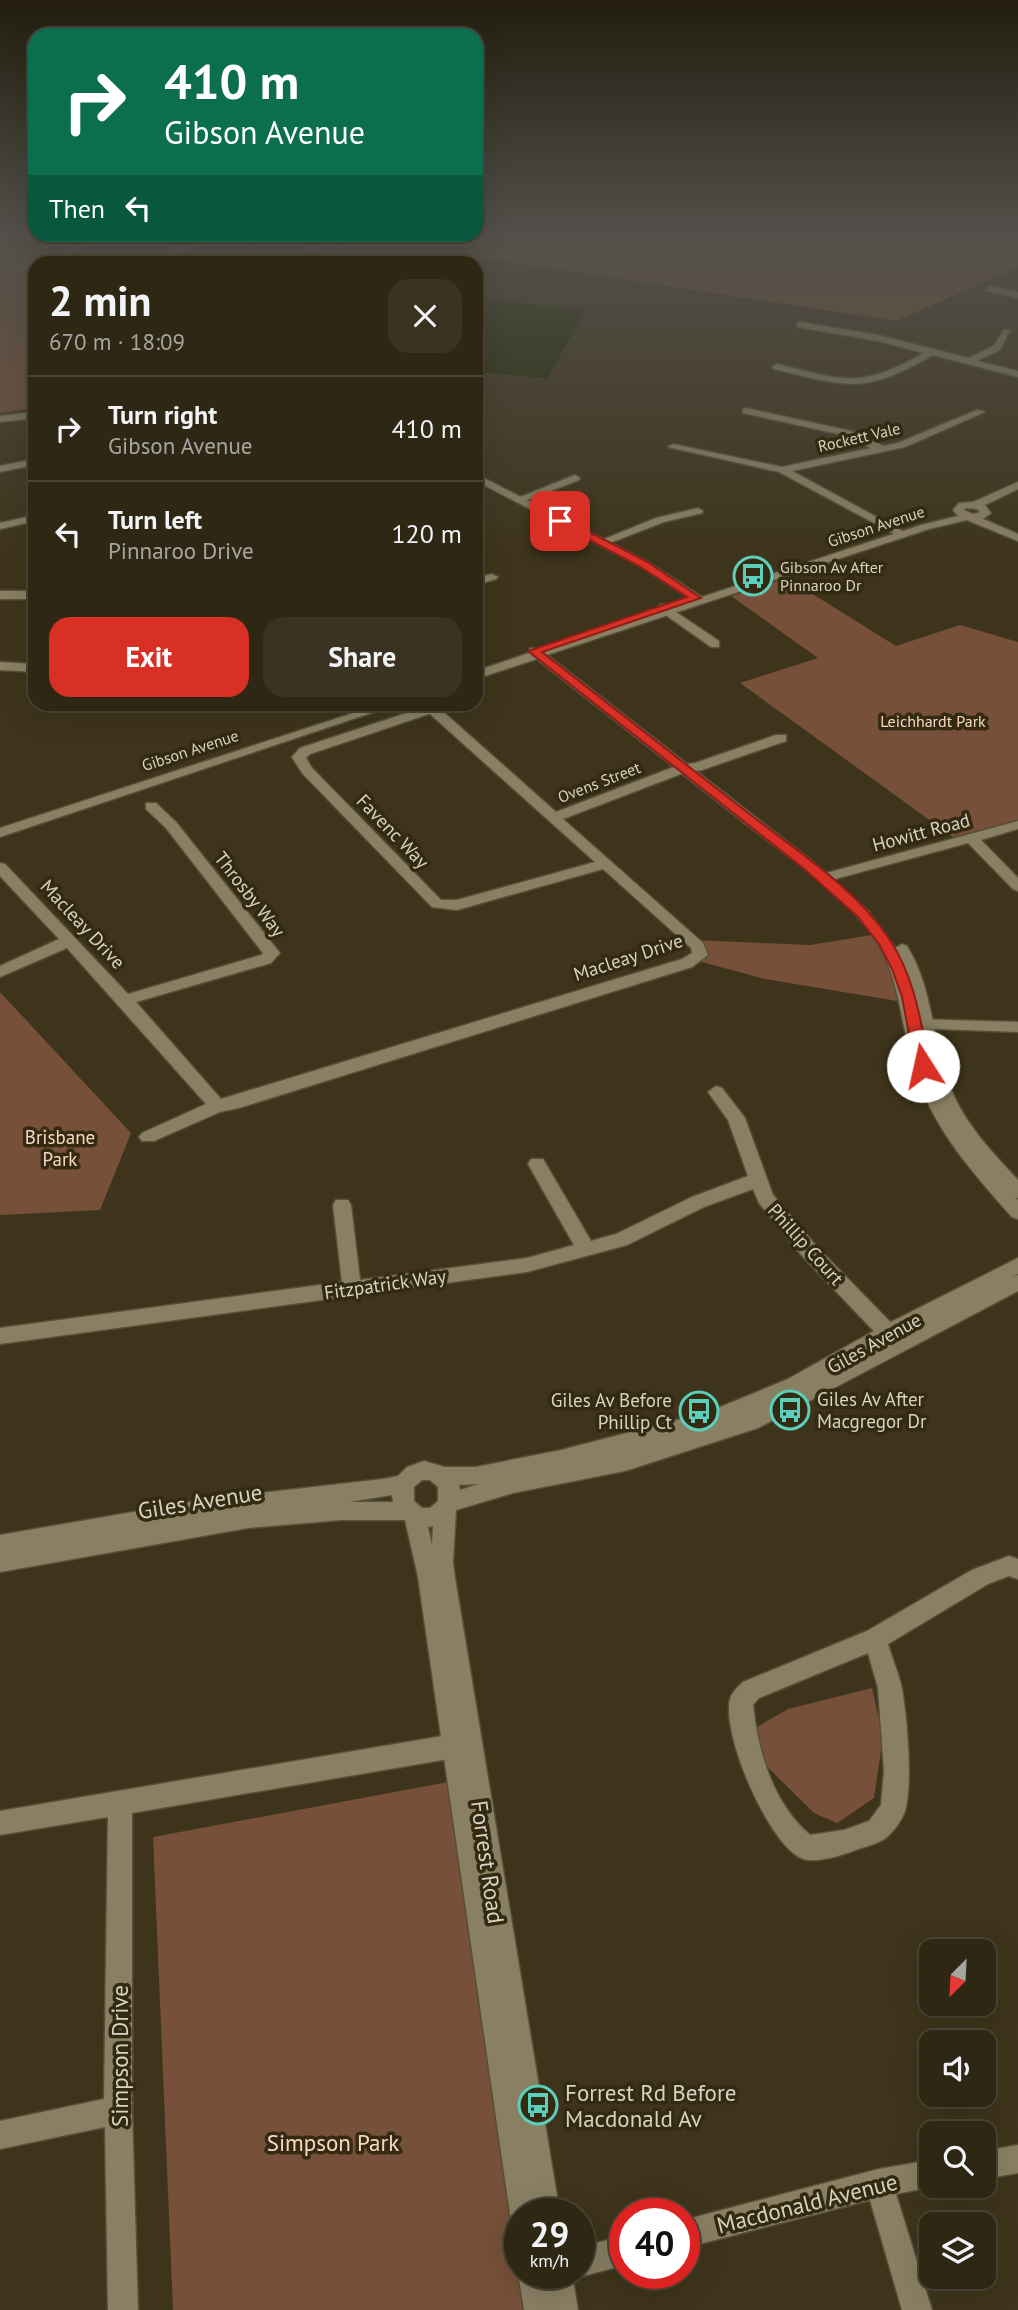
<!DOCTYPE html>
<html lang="en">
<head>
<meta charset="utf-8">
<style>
	:root { --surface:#2e2714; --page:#3a3322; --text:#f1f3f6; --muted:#a7a5a0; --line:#494434; --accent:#d93025 }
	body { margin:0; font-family:"PT Sans",sans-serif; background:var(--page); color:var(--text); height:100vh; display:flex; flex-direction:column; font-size:26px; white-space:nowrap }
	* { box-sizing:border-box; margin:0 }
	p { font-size:23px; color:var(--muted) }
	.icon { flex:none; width:38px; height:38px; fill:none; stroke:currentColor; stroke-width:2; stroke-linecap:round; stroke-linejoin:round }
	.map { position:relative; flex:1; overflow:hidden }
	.side { position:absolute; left:28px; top:256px; width:455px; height:455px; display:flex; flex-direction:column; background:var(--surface); border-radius:21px; box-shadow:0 7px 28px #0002,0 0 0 2px var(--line) }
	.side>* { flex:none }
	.guide { position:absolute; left:28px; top:28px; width:455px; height:214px; border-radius:21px; box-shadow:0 7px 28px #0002,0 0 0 2px var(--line); background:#0b6e4f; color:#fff; overflow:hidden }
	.needle { width:46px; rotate:204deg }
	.fabs { position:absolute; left:919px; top:1939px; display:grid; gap:14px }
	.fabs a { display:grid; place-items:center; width:77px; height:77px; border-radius:14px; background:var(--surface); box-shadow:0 7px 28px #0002,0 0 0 2px var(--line); font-size:35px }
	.speed { position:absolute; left:504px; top:2198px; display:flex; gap:14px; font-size:35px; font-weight:700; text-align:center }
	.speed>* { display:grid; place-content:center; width:91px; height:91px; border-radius:50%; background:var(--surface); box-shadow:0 7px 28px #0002,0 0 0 2px var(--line); line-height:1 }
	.speed small { font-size:18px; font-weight:400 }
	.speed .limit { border:10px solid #d22; background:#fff; color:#111 }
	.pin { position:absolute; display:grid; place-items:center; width:60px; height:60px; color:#fff; margin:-30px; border-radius:14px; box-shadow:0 4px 10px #0006 }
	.me { position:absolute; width:77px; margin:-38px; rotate:350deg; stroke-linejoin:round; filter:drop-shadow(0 0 5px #0008) }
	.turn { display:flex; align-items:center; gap:24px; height:147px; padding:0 21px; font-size:32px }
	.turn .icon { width:91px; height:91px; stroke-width:2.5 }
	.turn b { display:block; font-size:49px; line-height:60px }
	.then { display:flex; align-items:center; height:66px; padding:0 21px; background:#0003; gap:14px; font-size:26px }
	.round { display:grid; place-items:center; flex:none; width:74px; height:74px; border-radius:21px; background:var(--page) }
	.summary { display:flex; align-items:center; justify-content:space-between; height:119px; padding:0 21px }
	h1 { font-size:42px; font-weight:700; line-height:52px }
	.primary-button { display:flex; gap:14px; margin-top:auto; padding:14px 21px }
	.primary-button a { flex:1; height:80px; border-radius:21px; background:var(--accent); color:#fff; font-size:28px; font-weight:700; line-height:80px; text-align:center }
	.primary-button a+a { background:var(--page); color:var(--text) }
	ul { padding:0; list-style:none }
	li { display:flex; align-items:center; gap:21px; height:105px; padding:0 21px; border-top:2px solid var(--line) }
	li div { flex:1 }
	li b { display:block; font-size:26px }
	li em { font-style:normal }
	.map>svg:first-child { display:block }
	.green { fill:#765038 }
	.water { fill:#1b2800 }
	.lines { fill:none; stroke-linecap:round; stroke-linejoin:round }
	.street-casing { stroke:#564f39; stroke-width:3 }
	.secondary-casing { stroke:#564f39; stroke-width:3 }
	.street { fill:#897f63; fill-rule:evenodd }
	.secondary { fill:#897f63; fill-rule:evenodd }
	.route { fill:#d93025; stroke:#8d1f18; stroke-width:2 }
	.labels { text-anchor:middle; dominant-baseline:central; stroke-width:7; stroke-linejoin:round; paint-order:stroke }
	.far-street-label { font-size:16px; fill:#d8d2c3; stroke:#332a11 }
	.far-poi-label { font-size:16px; fill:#d8d2c3; stroke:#332a11; text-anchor:start }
	.far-park-label { font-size:16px; fill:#f7d7c3; stroke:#332a11 }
	.street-label { font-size:19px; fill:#d8d2c3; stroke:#332a11 }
	.park-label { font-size:19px; fill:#f7d7c3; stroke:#332a11 }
	.poi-label { font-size:19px; fill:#d8d2c3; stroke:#332a11; text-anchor:start }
	.near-street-label { font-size:23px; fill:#d8d2c3; stroke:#332a11 }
	.near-poi-label { font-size:23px; fill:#d8d2c3; stroke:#332a11; text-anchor:start }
	.near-park-label { font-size:23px; fill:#f7d7c3; stroke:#332a11 }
</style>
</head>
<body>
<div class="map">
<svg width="1018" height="2310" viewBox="0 0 1018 2310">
	<rect width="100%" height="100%" fill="#3e341b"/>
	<path class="green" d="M 0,233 L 71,235 L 79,241 L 47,262 L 35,262 L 35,408 L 0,413 Z
		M 1018,233 L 1018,267 L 896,321 L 483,258 L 476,263 L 277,262 L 377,234 Z
		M 787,578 L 896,646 L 960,625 L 1018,642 L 1018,822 L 953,837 L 740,683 L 818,658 L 731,596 Z
		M 878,934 L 903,1002 L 765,979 L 702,962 L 691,940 L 810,945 Z
		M 0,992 L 131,1133 L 100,1210 L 0,1215 Z
		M 872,1688 L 883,1737 L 874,1798 L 837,1823 L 814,1813 L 738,1738 L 788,1709 Z
		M 448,1782 L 520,2257 L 520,2273 L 528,2310 L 173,2310 L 153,1837 Z"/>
	<path class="water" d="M 492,301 L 587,309 L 547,378 L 476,372 L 476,325 Z"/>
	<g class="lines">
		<defs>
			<path id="street" d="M 212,234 L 225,234 L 158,262 L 149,262 L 180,245 Z
				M 355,234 L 369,234 L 275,262 L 264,262 Z
				M 84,239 L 91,241 L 60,262 L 51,262 Z
				M 989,286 L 1018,292 L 1018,298 L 986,291 Z
				M 800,322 L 878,335 L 968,358 L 994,346 L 1004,330 L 1010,330 L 1000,350 L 977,361 L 1018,371 L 1018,377 L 933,355 C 863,395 849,387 774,369 L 772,367 L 777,364 C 847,381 859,389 924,353 L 878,341 L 797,327 L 797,323 Z
				M 746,408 L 855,432 L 883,446 L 898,443 L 977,410 L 985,412 L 905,447 L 792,471 L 906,533 L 908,535 L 902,538 L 779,472 L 668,447 L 673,444 L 782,467 L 871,448 L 848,436 L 743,413 L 743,409 Z
				M 35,412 L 35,418 L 0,422 L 0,416 Z
				M 575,475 L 580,478 L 579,480 L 522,502 L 513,500 Z
				M 698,508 L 703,511 L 702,513 L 664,522 L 607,544 L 597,542 L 656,518 Z
				M 35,515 L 35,521 L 0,529 L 0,523 Z
				M 492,574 L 498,577 L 496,579 L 476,585 L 476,578 Z
				M 0,591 L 35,591 L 35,599 L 0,599 Z
				M 664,604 L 719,641 L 719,647 L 711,647 L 660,611 L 660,605 Z
				M 0,662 L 35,664 L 35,672 L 0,670 Z
				M 428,706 L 439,708 L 556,812 L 679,765 L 695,763 L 776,735 L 786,735 L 786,741 L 702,770 L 686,772 L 563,819 L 703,943 L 708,955 L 692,967 L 239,1108 L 220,1112 L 154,1141 L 142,1141 L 139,1137 L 142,1133 L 206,1104 L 67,948 L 0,977 L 0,966 L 59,939 L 0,876 L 0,863 L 5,864 L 128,994 L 261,955 L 263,953 L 166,828 L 146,809 L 146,803 L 156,803 L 176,822 L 280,953 L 271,963 L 136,1002 L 221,1099 L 682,959 L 692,953 L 691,948 L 603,869 L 457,910 L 432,907 L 302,773 L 292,757 L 300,748 ZM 429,714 L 430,714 L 595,862 L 457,900 L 441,900 L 312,768 L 306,758 L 310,754 Z
				M 1018,821 L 1018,829 L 981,840 L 1018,878 L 1018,891 L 1013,889 L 968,843 L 824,882 L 817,878 L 819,875 Z
				M 915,1019 L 1018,1022 L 1018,1032 L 909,1028 L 907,1024 Z
				M 716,1086 L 722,1088 L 745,1118 L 773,1195 L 818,1248 L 905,1337 L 908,1343 L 905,1349 L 898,1351 L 891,1349 L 804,1258 L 759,1203 L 753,1189 L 704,1207 L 627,1245 L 527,1272 L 0,1344 L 0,1328 L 342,1282 L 333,1205 L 336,1200 L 348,1200 L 351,1205 L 360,1280 L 527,1258 L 574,1245 L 528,1164 L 531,1159 L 543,1159 L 591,1241 L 616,1234 L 692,1197 L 748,1176 L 728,1120 L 708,1092 Z
				M 1009,1556 L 1018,1559 L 1018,1579 L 1009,1576 L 988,1584 L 888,1644 C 892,1658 899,1674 902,1689 C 907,1719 913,1782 905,1811 C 902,1820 894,1831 887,1837 C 879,1844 863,1847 853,1851 C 840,1856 814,1864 801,1858 C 768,1843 721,1733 730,1699 C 732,1692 738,1687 743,1682 L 867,1631 L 972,1570 ZM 868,1653 L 878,1688 L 884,1771 L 881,1805 L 869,1821 L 844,1830 L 810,1835 C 773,1803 758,1752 753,1705 L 759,1698 Z
				M 466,1732 L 474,1736 L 478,1744 L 474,1752 L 466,1756 L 132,1813 L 132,2110 L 138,2310 L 108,2310 L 105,2127 L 0,2149 L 0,2121 L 104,2099 L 108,1817 L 0,1835 L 0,1811 Z
				M 1018,2145 L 1018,2173 L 984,2179 L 984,2151 Z
				M 931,2160 L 931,2186 L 937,2186 L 896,2194 L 932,2310 L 902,2310 L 870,2200 L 684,2248 L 684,2220 L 879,2169 Z
				M 625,2236 L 625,2265 L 579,2277 L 571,2273 L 579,2273 L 579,2247 Z"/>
			<path id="secondary" d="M 35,459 L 35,465 L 0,472 L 0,466 Z
				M 476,474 L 646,561 L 702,597 L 921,525 L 958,516 L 953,510 L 959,503 L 973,502 L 1018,482 L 1018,489 L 985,505 L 991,513 L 983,519 L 1018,534 L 1018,541 L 967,520 L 929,529 L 547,655 L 813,862 L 868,911 L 895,948 L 902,944 L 907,946 C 933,988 932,1039 949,1084 C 963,1122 991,1151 1018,1180 L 1018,1198 L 1015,1197 L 1018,1200 L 1018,1219 L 1012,1217 C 974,1174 936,1132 917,1077 C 901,1033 902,986 879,945 C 854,902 789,857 750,827 C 679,771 608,715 537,659 L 476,679 L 476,671 L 529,653 L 530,648 L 540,650 L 692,600 L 638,565 L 476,481 ZM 966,508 L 977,509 L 980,512 L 973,514 L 964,510 Z
				M 381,704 L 398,704 L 0,837 L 0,828 Z
				M 1018,1258 L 1018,1274 L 1013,1276 L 1018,1275 L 1018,1291 L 758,1428 L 625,1471 L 513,1493 L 456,1510 L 453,1562 L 455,1578 L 560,2214 L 520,2214 L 520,2226 L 514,2224 L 510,2214 L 418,1577 L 405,1520 L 341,1520 L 248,1528 L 0,1572 L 0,1535 L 208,1499 L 383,1479 L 398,1476 L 407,1467 L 424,1461 L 445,1467 L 476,1467 L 561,1450 L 708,1412 L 788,1379 L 881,1327 ZM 422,1480 L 430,1480 L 438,1487 L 438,1501 L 430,1508 L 422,1508 L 414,1501 L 414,1487 ZM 479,1484 L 460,1490 L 459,1485 ZM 392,1495 L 393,1502 L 349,1502 ZM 433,1526 L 432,1545 L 428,1527 Z
				M 520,2270 L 520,2273 L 572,2273 L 578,2310 L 524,2310 L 518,2273 Z"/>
		</defs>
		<use href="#street" class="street-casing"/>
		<use href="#secondary" class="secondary-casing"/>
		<use href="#street" class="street"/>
		<use href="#secondary" class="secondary"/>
	</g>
	<linearGradient id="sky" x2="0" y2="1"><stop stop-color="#221d0f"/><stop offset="0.42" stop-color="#52504a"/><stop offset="1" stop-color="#52504a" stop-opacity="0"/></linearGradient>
	<rect width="1018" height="557" fill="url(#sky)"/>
	<path class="route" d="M 557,519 L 564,519 L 646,561 L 701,598 L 542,652 C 612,706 682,761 752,816 C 800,853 856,889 890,940 C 915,978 921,1023 930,1066 L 928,1070 L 917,1070 L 915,1066 L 902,997 L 892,969 L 879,944 L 858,917 L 803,868 L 528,651 L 687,597 L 639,566 L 557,523 Z"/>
	<defs>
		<symbol id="bus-ring" viewBox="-11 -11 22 22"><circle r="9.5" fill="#332a11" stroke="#5bcebc" stroke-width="1.5"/><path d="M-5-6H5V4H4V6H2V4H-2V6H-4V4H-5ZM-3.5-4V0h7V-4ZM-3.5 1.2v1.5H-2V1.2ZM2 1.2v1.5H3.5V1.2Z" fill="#5bcebc"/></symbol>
	</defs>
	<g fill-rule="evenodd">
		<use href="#bus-ring" x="731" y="554" width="44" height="44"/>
		<use href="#bus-ring" x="768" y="1388" width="44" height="44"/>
		<use href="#bus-ring" x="677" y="1389" width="44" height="44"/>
		<use href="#bus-ring" x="516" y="2083" width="44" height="44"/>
	</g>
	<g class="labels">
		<g class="far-street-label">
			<text transform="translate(859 437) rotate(-13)">Rockett Vale</text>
			<text transform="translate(876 526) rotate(-18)">Gibson Avenue</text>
			<text transform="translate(190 750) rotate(-18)">Gibson Avenue</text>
			<text transform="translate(599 782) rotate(-21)">Ovens Street</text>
		</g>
		<g class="far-poi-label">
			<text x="780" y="567">Gibson Av After<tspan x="780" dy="18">Pinnaroo Dr</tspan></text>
		</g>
		<g class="far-park-label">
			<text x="933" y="721">Leichhardt Park</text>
		</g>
		<g class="street-label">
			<text transform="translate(393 831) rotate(46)">Favenc Way</text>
			<text transform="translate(921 832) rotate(-15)">Howitt Road</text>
			<text transform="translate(250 894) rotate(52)">Throsby Way</text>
			<text transform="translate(83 924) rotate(47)">Macleay Drive</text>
			<text transform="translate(628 957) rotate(-18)">Macleay Drive</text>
			<text transform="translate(806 1244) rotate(48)">Phillip Court</text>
			<text transform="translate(385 1284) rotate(-8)">Fitzpatrick Way</text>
			<text transform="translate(874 1343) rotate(-29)">Giles Avenue</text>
		</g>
		<g class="park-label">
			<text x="60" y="1137">Brisbane<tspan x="60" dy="22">Park</tspan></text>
		</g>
		<g class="poi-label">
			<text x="817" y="1399">Giles Av After<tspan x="817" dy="22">Macgregor Dr</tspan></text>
			<text x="672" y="1400" text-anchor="end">Giles Av Before<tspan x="672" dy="22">Phillip Ct</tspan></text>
		</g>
		<g class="near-street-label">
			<text transform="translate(200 1501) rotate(-9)">Giles Avenue</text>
			<text transform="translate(488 1862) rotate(82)">Forrest Road</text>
			<text transform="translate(119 2056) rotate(-90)">Simpson Drive</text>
			<text transform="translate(807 2203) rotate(-14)">Macdonald Avenue</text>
		</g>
		<g class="near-poi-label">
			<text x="565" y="2092">Forrest Rd Before<tspan x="565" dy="26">Macdonald Av</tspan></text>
		</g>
		<g class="near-park-label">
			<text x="333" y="2142">Simpson Park</text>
		</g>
	</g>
</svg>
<div class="fabs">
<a><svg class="needle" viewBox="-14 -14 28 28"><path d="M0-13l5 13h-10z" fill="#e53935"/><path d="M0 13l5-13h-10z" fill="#a7a5a0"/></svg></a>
<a><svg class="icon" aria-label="sound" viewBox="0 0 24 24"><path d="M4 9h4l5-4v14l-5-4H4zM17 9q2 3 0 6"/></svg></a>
<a><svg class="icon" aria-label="search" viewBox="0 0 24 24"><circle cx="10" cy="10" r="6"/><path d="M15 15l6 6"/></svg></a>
<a><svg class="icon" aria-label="layers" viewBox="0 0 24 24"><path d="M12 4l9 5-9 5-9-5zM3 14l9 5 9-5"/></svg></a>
</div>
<div class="speed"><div>29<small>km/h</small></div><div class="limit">40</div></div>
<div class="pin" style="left:560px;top:521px;background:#d93025"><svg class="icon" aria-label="arrive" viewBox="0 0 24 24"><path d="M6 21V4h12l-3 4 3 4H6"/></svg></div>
<svg class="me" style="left:923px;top:1066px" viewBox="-20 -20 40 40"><circle r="19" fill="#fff"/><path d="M0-13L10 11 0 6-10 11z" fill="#d93025"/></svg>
<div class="guide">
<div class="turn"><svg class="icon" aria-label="right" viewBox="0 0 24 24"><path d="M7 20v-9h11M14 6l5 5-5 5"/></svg><div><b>410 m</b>Gibson Avenue</div></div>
<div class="then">Then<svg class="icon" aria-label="left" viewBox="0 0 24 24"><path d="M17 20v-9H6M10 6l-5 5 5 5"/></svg></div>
</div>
<section class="side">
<div class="summary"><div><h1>2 min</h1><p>670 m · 18:09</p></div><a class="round"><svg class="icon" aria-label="close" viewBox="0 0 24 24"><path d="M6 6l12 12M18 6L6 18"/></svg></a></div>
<ul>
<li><svg class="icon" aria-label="right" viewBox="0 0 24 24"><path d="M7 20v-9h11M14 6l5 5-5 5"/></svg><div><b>Turn right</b><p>Gibson Avenue</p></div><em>410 m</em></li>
<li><svg class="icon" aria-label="left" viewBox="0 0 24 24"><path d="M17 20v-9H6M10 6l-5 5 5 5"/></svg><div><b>Turn left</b><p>Pinnaroo Drive</p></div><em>120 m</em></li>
</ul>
<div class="primary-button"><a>Exit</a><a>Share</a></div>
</section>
</div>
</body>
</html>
